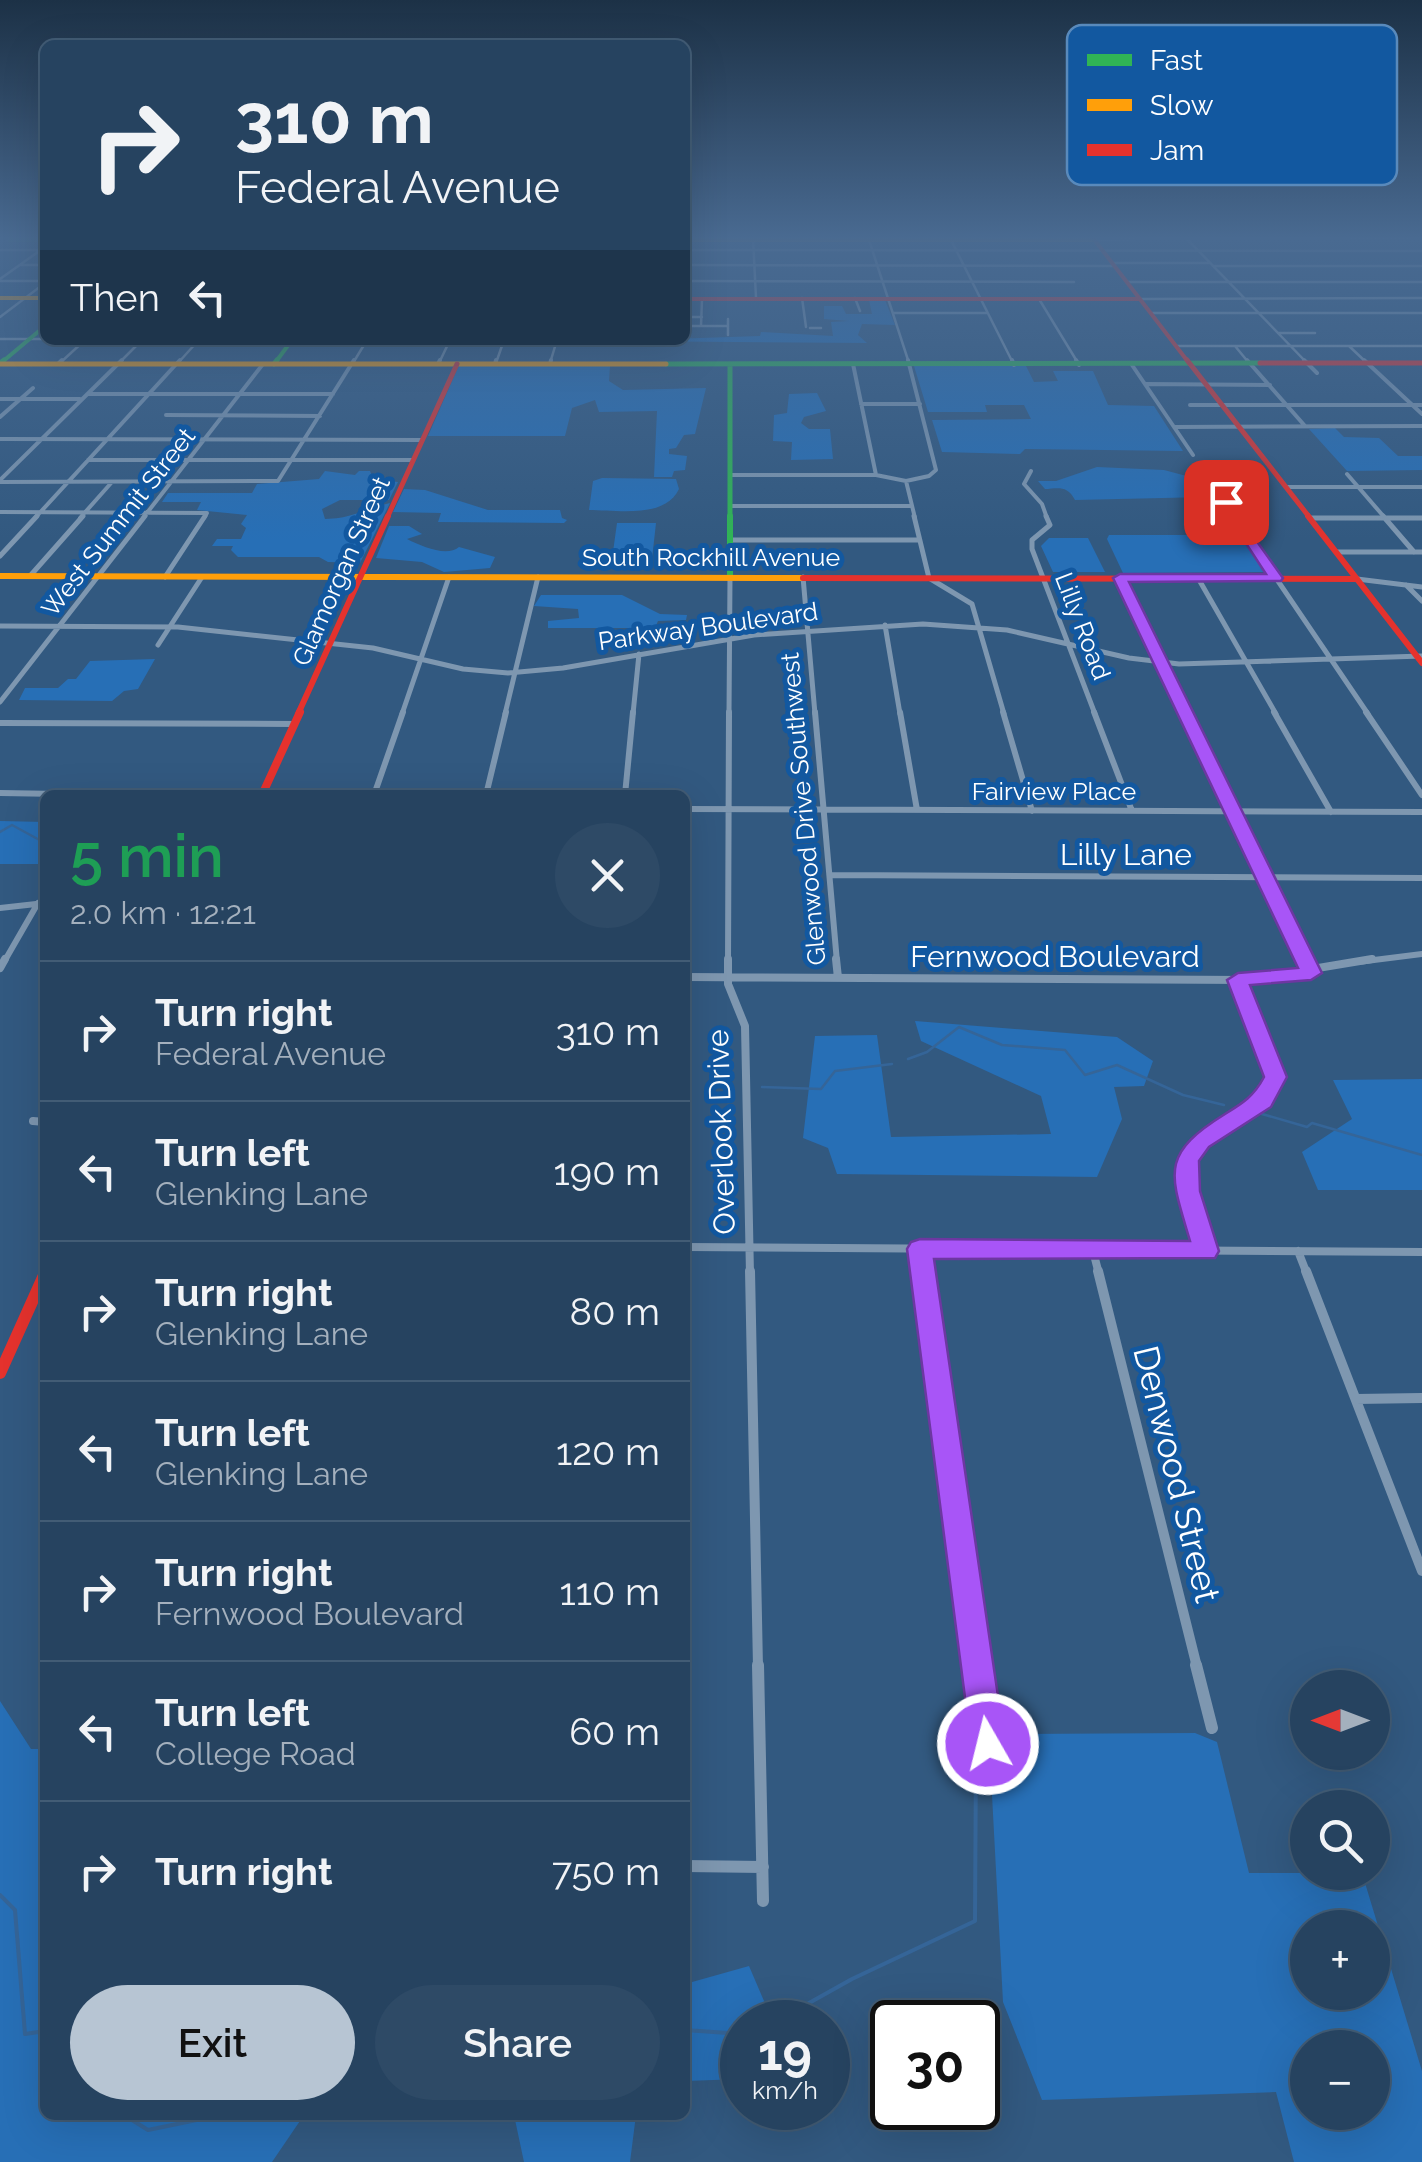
<!DOCTYPE html>
<html lang="en">
<head>
<meta charset="utf-8">
<style>
	:root { --surface:#264360; --page:#2e4a66; --text:#f1f3f6; --muted:#a4b0bd; --line:#425c75; --accent:#b7c5d3 }
	body { margin:0; font-family:Raleway,sans-serif; background:var(--page); color:var(--text); height:100vh; display:flex; flex-direction:column; font-size:38px; white-space:nowrap }
	* { box-sizing:border-box; margin:0 }
	p { font-size:32px; color:var(--muted) }
	.icon { flex:none; width:55px; height:55px; fill:none; stroke:currentColor; stroke-width:2; stroke-linecap:round; stroke-linejoin:round }
	.map { position:relative; flex:1; overflow:hidden }
	.drawer { position:absolute; left:40px; top:790px; width:650px; height:1330px; display:flex; flex-direction:column; background:var(--surface); border-radius:15px; box-shadow:0 10px 40px #0002,0 0 0 2px var(--line) }
	.drawer>* { flex:none }
	.hud { position:absolute; left:40px; top:40px; width:650px; height:305px; border-radius:15px; box-shadow:0 10px 40px #0002,0 0 0 2px var(--line); background:#264360; color:var(--text); overflow:hidden }
	.needle { width:65px; rotate:270deg }
	.fabs { position:absolute; left:1290px; top:1670px; display:grid; gap:20px }
	.fabs a { display:grid; place-items:center; width:100px; height:100px; border-radius:50%; background:var(--surface); box-shadow:0 10px 40px #0002,0 0 0 2px var(--line); font-size:50px }
	.speed { position:absolute; left:720px; top:2000px; display:flex; gap:20px; font-size:50px; font-weight:700; text-align:center }
	.speed>* { display:grid; place-content:center; width:130px; height:130px; border-radius:50%; background:var(--surface); box-shadow:0 10px 40px #0002,0 0 0 2px var(--line); line-height:1 }
	.speed small { font-size:25px; font-weight:400 }
	.speed .limit { border:5px solid #111; border-radius:15px; background:#fff; color:#111 }
	.pin { position:absolute; display:grid; place-items:center; width:85px; height:85px; color:#fff; margin:-42px; border-radius:20px; box-shadow:0 5px 15px #0006 }
	.me { position:absolute; width:110px; margin:-55px; rotate:352deg; stroke-linejoin:round; filter:drop-shadow(0 0 8px #0008) }
	.turn { display:flex; align-items:center; gap:35px; height:210px; padding:0 30px; font-size:45px }
	.turn .icon { width:130px; height:130px; stroke-width:2.5 }
	.turn b { display:block; font-size:70px; line-height:85px }
	.then { display:flex; align-items:center; height:95px; padding:0 30px; background:#0003; gap:20px; font-size:38px }
	.round { display:grid; place-items:center; flex:none; width:105px; height:105px; border-radius:52px; background:var(--page) }
	.head { display:flex; align-items:center; justify-content:space-between; height:170px; padding:0 30px }
	h1 { font-size:60px; font-weight:600; line-height:75px; color:#1e9e55 }
	.primary-button { display:flex; gap:20px; margin-top:auto; padding:20px 30px }
	.primary-button a { flex:1; height:115px; border-radius:60px; background:var(--accent); color:#111; font-size:40px; font-weight:600; line-height:115px; text-align:center }
	.primary-button a+a { background:var(--page); color:var(--text) }
	ul { padding:0; list-style:none }
	li { display:flex; align-items:center; gap:30px; height:140px; padding:0 30px; border-top:2px solid var(--line) }
	li div { flex:1 }
	li b { display:block; font-size:38px }
	li em { font-style:normal }
	.map>svg:first-child { display:block }
	.green { fill:#276fb6; fill-rule:evenodd }
	.lines { fill:none; stroke-linecap:round; stroke-linejoin:round }
	.stream-far1 { stroke:#356598; stroke-width:2.5 }
	.stream { stroke:#356598; stroke-width:4 }
	.street-far6 { stroke:#7e97b0; stroke-width:2.5 }
	.street-far5 { stroke:#7e97b0; stroke-width:4 }
	.street-far4 { stroke:#7e97b0; stroke-width:5 }
	.street-far3 { stroke:#7e97b0; stroke-width:6 }
	.street-far2 { stroke:#7e97b0; stroke-width:8 }
	.street-far1 { stroke:#7e97b0; stroke-width:10 }
	.street { stroke:#7e97b0; stroke-width:12 }
	.fast-far2 { stroke:#30b455; stroke-width:4 }
	.fast-far1 { stroke:#30b455; stroke-width:5 }
	.fast { stroke:#30b455; stroke-width:6 }
	.slow-far2 { stroke:#ff9f0a; stroke-width:4 }
	.slow-far1 { stroke:#ff9f0a; stroke-width:5 }
	.slow { stroke:#ff9f0a; stroke-width:6 }
	.jam-far4 { stroke:#e5322d; stroke-width:4 }
	.jam-far3 { stroke:#e5322d; stroke-width:5 }
	.jam-far2 { stroke:#e5322d; stroke-width:6 }
	.jam-far1 { stroke:#e5322d; stroke-width:8 }
	.jam { stroke:#e5322d; stroke-width:12 }
	.route { fill:#a855f7; stroke:#6d37a1; stroke-width:2.5 }
	.labels { text-anchor:middle; dominant-baseline:central; stroke-width:10; stroke-linejoin:round; paint-order:stroke }
	.far-street-label { font-size:25px; fill:#fff; stroke:#1258a0 }
	.street-label { font-size:30px; fill:#fff; stroke:#1258a0 }
	.near-street-label { font-size:35px; fill:#fff; stroke:#1258a0 }
	.key { fill:#1258a0; stroke:#598abc; stroke-width:2.5 }
	.key-label { font-size:28px; fill:#fff }
</style>
</head>
<body>
<div class="map">
<svg width="1422" height="2162" viewBox="0 0 1422 2162">
	<rect width="100%" height="100%" fill="#325980"/>
	<path class="green" d="M 869,300 L 885,300 L 895,325 L 862,324 L 858,335 L 867,343 L 611,341 L 760,336 L 761,332 L 833,336 L 831,322 L 849,321 L 824,319 L 824,306 L 842,306 L 846,314 L 872,314 Z
		M 459,365 L 610,366 L 609,381 L 623,390 L 706,388 L 695,434 L 684,435 L 676,448 L 669,449 L 669,454 L 687,456 L 685,470 L 674,471 L 672,477 L 654,477 L 657,411 L 599,412 L 595,400 L 572,408 L 565,436 L 428,436 Z
		M 914,366 L 1026,366 L 1034,382 L 1058,381 L 1053,371 L 1093,371 L 1108,405 L 1154,406 L 1183,451 L 1025,449 L 1020,454 L 942,452 L 932,420 L 1031,419 L 1024,405 L 985,405 L 987,412 L 928,412 Z
		M 817,393 L 826,411 L 804,417 L 801,423 L 809,429 L 830,429 L 833,459 L 791,460 L 792,442 L 773,441 L 774,415 L 787,413 L 789,394 Z
		M 1335,428 L 1344,437 L 1379,438 L 1398,456 L 1422,456 L 1422,470 L 1347,471 L 1309,429 Z
		M 1097,467 L 1164,470 L 1194,478 L 1206,497 L 1075,500 C 1067,484 1056,489 1045,489 L 1038,481 L 1056,481 Z
		M 325,471 L 355,475 L 359,471 L 370,471 L 373,479 L 398,482 L 389,500 L 340,500 L 322,509 L 325,519 C 356,518 362,509 390,503 L 360,563 L 328,562 L 319,557 L 238,557 L 231,550 L 233,546 L 212,546 L 217,539 L 241,539 L 246,528 L 241,524 L 247,515 L 197,510 L 201,502 L 162,502 L 168,493 L 252,493 L 257,484 L 319,479 Z
		M 602,478 L 676,479 L 679,489 C 665,519 617,510 589,510 L 593,481 Z
		M 404,489 L 425,490 L 488,510 L 560,510 L 562,518 L 567,520 L 564,523 L 438,522 L 441,513 L 393,512 Z
		M 617,523 L 656,523 L 652,559 L 612,559 Z
		M 389,526 L 409,526 L 422,534 L 407,539 C 423,547 447,557 459,547 L 495,557 L 490,568 L 444,572 L 422,562 L 376,558 Z
		M 1109,535 L 1240,535 L 1264,572 L 1123,573 L 1107,539 Z
		M 1049,538 L 1088,538 L 1105,572 L 1053,572 L 1041,546 Z
		M 541,595 L 622,595 L 660,614 L 687,615 L 686,620 L 658,621 L 655,628 L 548,628 L 548,621 L 579,618 L 578,609 L 534,606 Z
		M 155,659 L 138,689 L 124,691 L 112,701 L 19,700 L 25,688 L 58,688 L 68,679 L 76,679 L 90,661 Z
		M 0,821 L 45,822 L 45,864 L 0,864 Z
		M 915,1021 L 1117,1037 L 1153,1061 L 1144,1086 L 1114,1087 L 1122,1119 L 1097,1177 L 837,1174 L 828,1148 L 803,1138 L 815,1036 L 877,1035 L 891,1137 L 1051,1134 L 1041,1096 L 921,1041 Z
		M 1422,1079 L 1422,1190 L 1318,1190 L 1302,1152 L 1352,1119 L 1333,1080 Z
		M 0,1701 L 31,1749 L 45,1749 L 45,2115 L 304,2115 L 272,2162 L 0,2162 Z
		M 1195,1733 L 1217,1742 L 1249,1873 L 1362,1873 L 1422,2071 L 1422,2162 L 1294,2162 L 1276,2092 L 1042,2100 L 1003,2002 L 992,1795 L 999,1734 ZM 1308,1928 L 1372,1928 L 1372,1992 L 1308,1992 ZM 1308,2048 L 1372,2048 L 1372,2112 L 1308,2112 Z
		M 749,1966 L 773,2022 L 742,2022 L 742,2079 L 685,2081 L 685,1984 Z
		M 514,2115 L 636,2115 L 630,2162 L 524,2162 Z"/>
	<g class="lines">
		<path class="stream-far1" d="M 0,832 L 12,825 L 45,843
			M 908,1059 L 927,1052 L 959,1027 L 1002,1045 L 1065,1050 L 1085,1075 L 1117,1065 L 1183,1095 L 1224,1105
			M 762,1087 L 821,1089 L 835,1071 L 892,1064
			M 1262,1114 L 1307,1127 L 1312,1123 L 1422,1155"/>
		<path class="stream" d="M 0,1895 L 15,1910 L 25,2034 L 45,2031
			M 775,2022 L 852,1979 L 975,1921 L 976,1749
			M 685,2030 L 742,2034
			M 124,2115 L 148,2130 L 221,2115"/>
		<path class="street-far6" d="M 753,238 L 756,298
			M 950,238 L 1013,363
			M 1349,238 L 1409,238
			M 869,240 L 909,363
			M 1095,240 L 1136,239
			M 1188,240 L 1307,363
			M 0,250 L 40,250
			M 685,250 L 1422,251
			M 1113,263 L 1210,263
			M 20,265 L 45,265
			M 685,265 L 1115,266
			M 1213,266 L 1422,266
			M 0,279 L 45,247
			M 0,281 L 45,281
			M 685,281 L 1074,282
			M 1127,282 L 1422,282
			M 802,298 L 806,327
			M 855,298 L 860,311
			M 1039,299 L 1078,363
			M 1140,299 L 1422,298
			M 893,313 L 987,313
			M 1152,313 L 1422,313
			M 0,317 L 45,283
			M 685,317 L 702,317
			M 728,319 L 728,335
			M 685,326 L 728,326
			M 701,326 L 702,299
			M 810,328 L 821,328
			M 1279,333 L 1315,333
			M 0,339 L 45,339
			M 1177,346 L 1422,346
			M 1235,346 L 1249,363
			M 1349,346 L 1367,363
			M 60,363 L 85,340
			M 119,363 L 142,340
			M 178,363 L 197,342
			M 353,363 L 367,340
			M 439,363 L 450,340
			M 496,363 L 504,340
			M 550,363 L 557,340"/>
		<path class="street-far5" d="M 1012,360 L 1014,365
			M 1076,360 L 1079,365
			M 1247,360 L 1305,426
			M 1304,360 L 1317,373
			M 1364,360 L 1422,414
			M 58,364 L 62,360
			M 438,364 L 440,360
			M 495,364 L 496,360
			M 550,364 L 551,360
			M 853,364 L 876,475
			M 1132,365 L 1193,455
			M 1146,384 L 1270,385
			M 88,394 L 333,394
			M 0,399 L 80,399
			M 861,404 L 920,404
			M 1190,405 L 1422,405
			M 166,415 L 320,416
			M 0,417 L 33,388
			M 1174,427 L 1422,426
			M 0,439 L 422,440
			M 88,460 L 413,460
			M 1031,471 L 1024,484 L 1042,504 L 1047,518
			M 1347,474 L 1385,518
			M 730,475 L 876,475 L 906,481 L 929,476 L 936,470 L 908,360
			M 0,480 L 122,360
			M 906,481 L 915,518
			M 0,482 L 278,481 L 354,360
			M 1286,487 L 1422,487
			M 1225,502 L 1236,518
			M 730,506 L 911,506
			M 0,512 L 207,513 L 204,518
			M 35,518 L 180,360
			M 80,518 L 112,482
			M 143,518 L 263,364
			M 1311,518 L 1422,518"/>
		<path class="street-far4" d="M 914,516 L 929,578 L 972,604 L 1004,714
			M 1046,516 L 1050,525 L 1032,540 L 1032,549 L 1095,714
			M 1234,516 L 1368,714
			M 1383,516 L 1414,552
			M 1311,518 L 1422,518
			M 730,540 L 919,540
			M 1337,552 L 1422,552
			M 0,556 L 37,516
			M 30,576 L 83,516
			M 165,577 L 205,516
			M 803,577 L 815,714
			M 1120,578 L 1186,714
			M 1198,578 L 1276,714
			M 1357,579 L 1422,587
			M 1406,585 L 1422,601
			M 885,625 L 900,714
			M 0,626 L 178,627 L 373,648 L 463,669 L 508,673 L 563,668 L 754,635 L 923,624 L 1007,630 L 1129,658 L 1179,664 L 1422,656
			M 158,645 L 202,577
			M 0,702 L 145,516
			M 402,714 L 449,577
			M 505,714 L 538,577
			M 633,714 L 639,654
			M 729,714 L 730,577"/>
		<path class="street-far3" d="M 815,712 L 837,962
			M 900,712 L 917,810
			M 1003,712 L 1032,811
			M 1094,712 L 1132,811
			M 1185,712 L 1306,962
			M 1274,712 L 1331,812
			M 1366,712 L 1422,795
			M 0,723 L 294,724
			M 0,793 L 122,795
			M 374,795 L 403,712
			M 486,795 L 506,712
			M 625,795 L 633,712
			M 685,809 L 1422,812
			M 830,875 L 1422,878
			M 0,908 L 45,903
			M 4,962 L 38,903
			M 728,962 L 729,712
			M 1358,962 L 1422,954"/>
		<path class="street-far2" d="M 728,959 L 728,984 L 745,1026 L 750,1274
			M 836,959 L 838,978
			M 1304,959 L 1311,973
			M 0,968 L 5,959
			M 685,977 L 1246,980 L 1372,959
			M 33,1121 L 45,1122
			M 685,1247 L 1422,1252
			M 920,1249 L 923,1274
			M 1093,1251 L 1099,1274
			M 1206,1251 L 1187,1189 L 1190,1154 C 1215,1122 1256,1115 1275,1077 L 1238,979
			M 1298,1251 L 1307,1274"/>
		<path class="street-far1" d="M 750,1271 L 758,1667
			M 923,1271 L 977,1667
			M 1098,1271 L 1197,1667
			M 1306,1271 L 1422,1571
			M 1356,1399 L 1422,1398"/>
		<path class="street" d="M 758,1665 L 763,1901
			M 977,1665 L 988,1744
			M 1196,1665 L 1212,1728
			M 685,1866 L 763,1867"/>
		<path class="fast-far2" d="M 9,240 L 45,240
			M 1,363 L 45,326
			M 275,363 L 292,340"/>
		<path class="fast-far1" d="M 0,363 L 4,360
			M 274,364 L 277,360
			M 666,364 L 1260,363
			M 730,364 L 730,518"/>
		<path class="fast" d="M 730,516 L 730,577"/>
		<path class="slow-far2" d="M 685,240 L 1095,240
			M 0,298 L 45,298"/>
		<path class="slow-far1" d="M 0,364 L 666,364"/>
		<path class="slow" d="M 0,576 L 803,578"/>
		<path class="jam-far4" d="M 1093,238 L 1189,363
			M 685,299 L 1140,299"/>
		<path class="jam-far3" d="M 1187,360 L 1310,518
			M 1260,363 L 1422,363
			M 387,518 L 457,364"/>
		<path class="jam-far2" d="M 1308,516 L 1422,663
			M 803,578 L 1357,579
			M 298,714 L 388,516"/>
		<path class="jam-far1" d="M 262,795 L 300,712"/>
		<path class="jam" d="M 0,1373 L 45,1273"/>
	</g>
	<linearGradient id="sky" x2="0" y2="1"><stop stop-color="#1c3146"/><stop offset="0.44" stop-color="#496a91"/><stop offset="1" stop-color="#496a91" stop-opacity="0"/></linearGradient>
	<rect width="1422" height="540" fill="url(#sky)"/>
	<path class="route" d="M 1226,498 L 1283,578 L 1281,581 L 1129,582 L 1322,973 L 1311,980 L 1250,985 L 1287,1077 L 1271,1107 L 1209,1147 L 1199,1161 L 1200,1191 L 1219,1251 L 1215,1258 L 934,1259 L 1005,1744 L 1000,1756 L 988,1761 L 976,1756 L 971,1744 L 907,1249 L 911,1242 L 920,1239 L 1190,1241 C 1170,1173 1159,1155 1225,1114 C 1243,1103 1254,1096 1264,1077 L 1227,980 L 1238,973 L 1298,968 L 1113,578 L 1120,574 L 1266,574 L 1219,502 Z"/>
	<g class="labels">
		<g class="far-street-label">
			<text transform="translate(118 522) rotate(-52)">West Summit Street</text>
			<text x="711" y="557">South Rockhill Avenue</text>
			<text transform="translate(341 571) rotate(-66)">Glamorgan Street</text>
			<text transform="translate(708 626) rotate(-8)">Parkway Boulevard</text>
			<text transform="translate(1083 626) rotate(69)">Lilly Road</text>
			<text x="1054" y="791">Fairview Place</text>
			<text transform="translate(803 809) rotate(-95)">Glenwood Drive Southwest</text>
		</g>
		<g class="street-label">
			<text x="1126" y="854">Lilly Lane</text>
			<text x="1055" y="956">Fernwood Boulevard</text>
			<text transform="translate(721 1132) rotate(-92)">Overlook Drive</text>
		</g>
		<g class="near-street-label">
			<text transform="translate(1177 1474) rotate(76)">Denwood Street</text>
		</g>
	</g>
	<rect x="1067" y="25" width="330" height="160" rx="15" class="key"/>
	<rect x="1087" y="54" width="45" height="12" fill="#30b455"/>
	<rect x="1087" y="99" width="45" height="12" fill="#ff9f0a"/>
	<rect x="1087" y="144" width="45" height="12" fill="#e5322d"/>
	<g class="key-label">
		<text x="1150" y="70">Fast</text>
		<text x="1150" y="115">Slow</text>
		<text x="1150" y="160">Jam</text>
	</g>
</svg>
<div class="fabs">
<a><svg class="needle" viewBox="-14 -14 28 28"><path d="M0-13l5 13h-10z" fill="#e53935"/><path d="M0 13l5-13h-10z" fill="#a4b0bd"/></svg></a>
<a><svg class="icon" aria-label="search" viewBox="0 0 24 24"><circle cx="10" cy="10" r="6"/><path d="M15 15l6 6"/></svg></a>
<a>+</a>
<a>−</a>
</div>
<div class="speed"><div>19<small>km/h</small></div><div class="limit">30</div></div>
<div class="pin" style="left:1226px;top:502px;background:#d93025"><svg class="icon" aria-label="arrive" viewBox="0 0 24 24"><path d="M6 21V4h12l-3 4 3 4H6"/></svg></div>
<svg class="me" style="left:988px;top:1744px" viewBox="-20 -20 40 40"><circle r="17" fill="#a855f7" stroke="#fff" stroke-width="3"/><path d="M0-11L8 9 0 5-8 9z" fill="#fff"/></svg>
<div class="hud">
<div class="turn"><svg class="icon" aria-label="right" viewBox="0 0 24 24"><path d="M7 20v-9h11M14 6l5 5-5 5"/></svg><div><b>310 m</b>Federal Avenue</div></div>
<div class="then">Then<svg class="icon" aria-label="left" viewBox="0 0 24 24"><path d="M17 20v-9H6M10 6l-5 5 5 5"/></svg></div>
</div>
<section class="drawer">
<div class="head"><div><h1>5 min</h1><p>2.0 km · 12:21</p></div><a class="round"><svg class="icon" aria-label="close" viewBox="0 0 24 24"><path d="M6 6l12 12M18 6L6 18"/></svg></a></div>
<ul>
<li><svg class="icon" aria-label="right" viewBox="0 0 24 24"><path d="M7 20v-9h11M14 6l5 5-5 5"/></svg><div><b>Turn right</b><p>Federal Avenue</p></div><em>310 m</em></li>
<li><svg class="icon" aria-label="left" viewBox="0 0 24 24"><path d="M17 20v-9H6M10 6l-5 5 5 5"/></svg><div><b>Turn left</b><p>Glenking Lane</p></div><em>190 m</em></li>
<li><svg class="icon" aria-label="right" viewBox="0 0 24 24"><path d="M7 20v-9h11M14 6l5 5-5 5"/></svg><div><b>Turn right</b><p>Glenking Lane</p></div><em>80 m</em></li>
<li><svg class="icon" aria-label="left" viewBox="0 0 24 24"><path d="M17 20v-9H6M10 6l-5 5 5 5"/></svg><div><b>Turn left</b><p>Glenking Lane</p></div><em>120 m</em></li>
<li><svg class="icon" aria-label="right" viewBox="0 0 24 24"><path d="M7 20v-9h11M14 6l5 5-5 5"/></svg><div><b>Turn right</b><p>Fernwood Boulevard</p></div><em>110 m</em></li>
<li><svg class="icon" aria-label="left" viewBox="0 0 24 24"><path d="M17 20v-9H6M10 6l-5 5 5 5"/></svg><div><b>Turn left</b><p>College Road</p></div><em>60 m</em></li>
<li><svg class="icon" aria-label="right" viewBox="0 0 24 24"><path d="M7 20v-9h11M14 6l5 5-5 5"/></svg><div><b>Turn right</b></div><em>750 m</em></li>
</ul>
<div class="primary-button"><a>Exit</a><a>Share</a></div>
</section>
</div>
</body>
</html>
